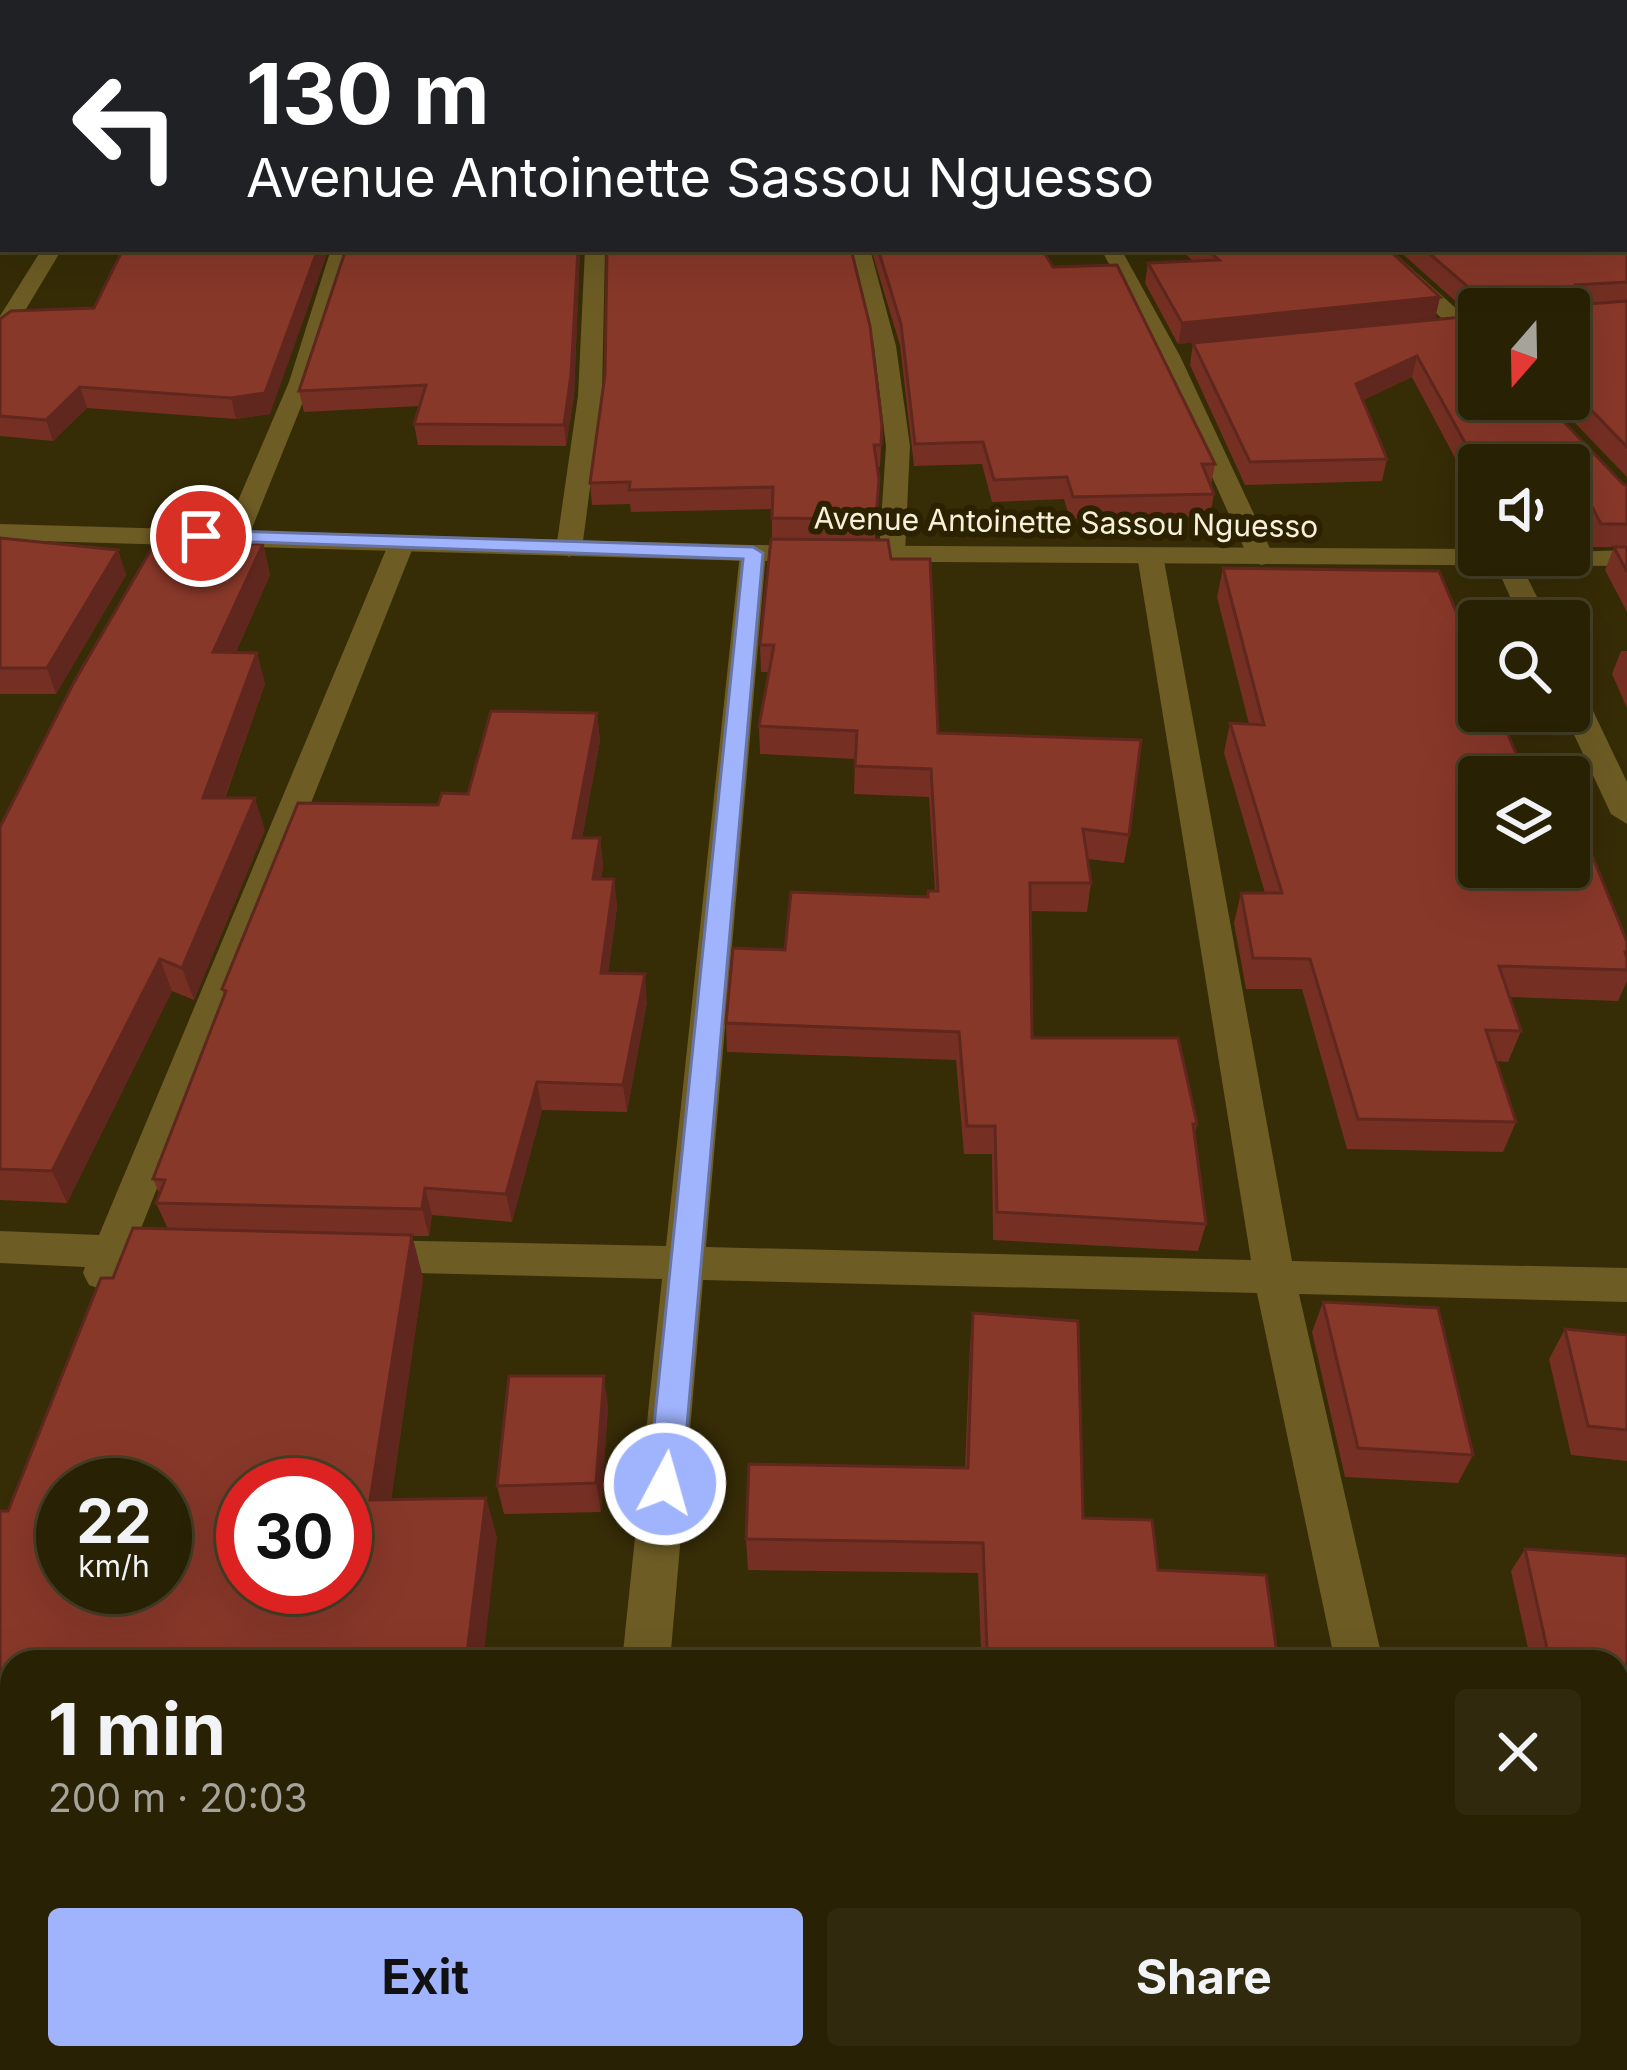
<!DOCTYPE html>
<html lang="en">
<head>
<meta charset="utf-8">
<style>
	:root { --surface:#282104; --page:#30290e; --text:#f1f3f6; --muted:#a5a39a; --line:#443e26; --accent:#a0b3fd }
	body { margin:0; font-family:Inter,sans-serif; background:var(--page); color:var(--text); height:100vh; display:flex; flex-direction:column; font-size:45px; white-space:nowrap }
	* { box-sizing:border-box; margin:0 }
	p { font-size:39px; color:var(--muted) }
	.icon { flex:none; width:66px; height:66px; fill:none; stroke:currentColor; stroke-width:2; stroke-linecap:round; stroke-linejoin:round }
	.map { position:relative; flex:1; overflow:hidden }
	.details { position:absolute; left:0px; top:1650px; width:1629px; height:420px; display:flex; flex-direction:column; background:var(--surface); border-radius:36px 36px 0 0; box-shadow:0 12px 48px #0002,0 0 0 3px var(--line) }
	.details>* { flex:none }
	.banner { position:absolute; left:0px; top:0px; width:1629px; height:252px; box-shadow:0 12px 48px #0002,0 0 0 3px var(--line); background:#202124; color:#fff; overflow:hidden }
	.needle { width:78px; rotate:200deg }
	.tools { position:absolute; left:1458px; top:288px; display:grid; gap:24px }
	.tools a { display:grid; place-items:center; width:132px; height:132px; border-radius:12px; background:var(--surface); box-shadow:0 12px 48px #0002,0 0 0 3px var(--line); font-size:60px }
	.speed { position:absolute; left:36px; top:1458px; display:flex; gap:24px; font-size:60px; font-weight:700; text-align:center }
	.speed>* { display:grid; place-content:center; width:156px; height:156px; border-radius:50%; background:var(--surface); box-shadow:0 12px 48px #0002,0 0 0 3px var(--line); line-height:1 }
	.speed small { font-size:30px; font-weight:400 }
	.speed .limit { border:18px solid #d22; background:#fff; color:#111 }
	.pin { position:absolute; display:grid; place-items:center; width:102px; height:102px; color:#fff; margin:-51px; border:6px solid #fff; border-radius:50%; box-shadow:0 3px 12px #0007 }
	.me { position:absolute; width:132px; margin:-66px; rotate:6deg; stroke-linejoin:round; filter:drop-shadow(0 0 9px #0008) }
	.turn { display:flex; align-items:center; gap:42px; height:252px; padding:0 48px; font-size:54px }
	.turn .icon { width:156px; height:156px; stroke-width:2.5 }
	.turn b { display:block; font-size:84px; line-height:102px }
	.round { display:grid; place-items:center; flex:none; width:126px; height:126px; border-radius:12px; background:var(--page) }
	.head { display:flex; align-items:center; justify-content:space-between; height:204px; padding:0 48px }
	h1 { font-size:72px; font-weight:700; line-height:90px }
	.cta { display:flex; gap:24px; margin-top:auto; padding:24px 48px }
	.cta a { flex:1; height:138px; border-radius:12px; background:var(--accent); color:#111; font-size:48px; font-weight:700; line-height:138px; text-align:center }
	.cta a+a { background:var(--page); color:var(--text) }
	.map>svg:first-child { display:block }
	.lines { fill:none; stroke-linecap:round; stroke-linejoin:round }
	.minor { fill:#6d5c24; fill-rule:evenodd }
	.tertiary { fill:#6d5c24; fill-rule:evenodd }
	.wall { fill:#753023 }
	.shaded-wall { fill:#5f271d }
	.building { fill:#883829; stroke:#5f271d; stroke-width:3; fill-rule:evenodd }
	.route { fill:#a0b3fd; stroke:#6874a4; stroke-width:3 }
	.labels { text-anchor:middle; dominant-baseline:central; stroke-width:12; stroke-linejoin:round; paint-order:stroke }
	.far-street-label { font-size:30px; fill:#f7f0dc; stroke:#2c2200 }
</style>
</head>
<body>
<div class="map">
<svg width="1627" height="2070" viewBox="0 0 1627 2070">
	<rect width="100%" height="100%" fill="#362c06"/>
	<g class="lines">
		<path class="minor" d="M 0,174 L 3,174 L 3,186 L 0,186 Z
			M 42,249 L 62,249 L 11,334 L 0,341 L 0,316 Z
			M 331,249 L 351,249 L 311,382 L 248,538 L 244,544 L 226,544 L 222,538 L 289,382 Z
			M 585,249 L 605,249 L 602,396 L 582,549 L 569,557 L 556,549 L 578,396 Z
			M 850,249 L 870,249 L 896,346 L 910,446 L 905,553 L 892,561 L 879,553 L 886,446 L 874,346 Z
			M 1101,249 L 1121,249 L 1180,356 L 1274,557 L 1270,563 L 1261,565 L 1248,557 L 1158,356 Z
			M 1368,249 L 1390,249 L 1479,329 L 1479,348 L 1471,346 Z
			M 401,537 L 414,545 L 138,1236 L 186,1242 L 192,1254 L 186,1266 L 172,1270 L 125,1268 L 117,1285 L 103,1290 L 89,1285 L 83,1273 L 85,1267 L 0,1263 L 0,1231 L 99,1235 L 388,545 Z
			M 753,545 L 766,553 L 706,1247 L 1251,1260 L 1137,555 L 1150,547 L 1163,555 L 1292,1261 L 1627,1268 L 1627,1302 L 1299,1294 L 1383,1662 L 1335,1662 L 1257,1293 L 703,1280 L 670,1662 L 622,1662 L 662,1279 L 371,1272 L 357,1268 L 351,1256 L 357,1244 L 371,1240 L 666,1246 L 740,553 Z
			M 1496,555 L 1516,555 L 1549,621 L 1521,621 L 1493,559 Z
			M 1569,683 L 1584,692 L 1627,782 L 1627,824 L 1611,814 L 1563,711 L 1569,711 Z
			M 577,2058 L 633,2058 L 631,2070 L 575,2070 Z
			M 1418,2058 L 1474,2058 L 1476,2070 L 1420,2070 Z"/>
		<path class="tertiary" d="M 0,524 L 753,545 L 1479,549 L 1479,555 L 1627,550 L 1627,566 L 753,561 L 0,540 Z"/>
	</g>
	<path class="wall" d="M 0,0 L 3,3 L 3,172 L 0,172 Z
		M 898,0 L 1627,0 L 1627,477 L 1552,399 L 1569,399 L 1569,309 L 1479,309 L 1479,315 L 1470,314 L 1397,249 L 1626,249 L 1626,3 L 897,3 Z
		M 346,249 L 580,249 L 574,396 L 566,446 L 418,445 L 414,424 L 419,406 L 304,412 L 299,391 Z
		M 871,249 L 1042,249 L 1053,267 L 1215,464 L 1211,485 L 1214,494 L 1210,516 L 1070,519 L 1064,499 L 992,502 L 982,464 L 914,466 L 900,345 Z
		M 1180,249 L 1388,249 L 1440,297 L 1435,318 L 1178,344 L 1145,283 L 1148,263 L 1193,261 Z
		M 11,311 L 270,414 L 236,419 L 87,408 L 53,441 L 0,436 L 0,319 Z
		M 1470,322 L 1479,399 L 1627,485 L 1627,612 L 1605,570 L 1614,547 L 1624,547 L 1593,547 L 1571,505 L 1569,505 L 1569,465 L 1479,465 L 1479,503 L 1412,377 L 1363,400 L 1387,459 L 1382,481 L 1245,485 L 1190,365 L 1193,343 Z
		M 605,375 L 882,425 L 880,467 L 877,467 L 879,479 L 875,539 L 891,559 L 938,733 L 1129,835 L 1124,863 L 1087,859 L 1091,883 L 1087,912 L 1030,911 L 1032,1038 L 1197,1124 L 1194,1136 L 1206,1224 L 1198,1251 L 993,1240 L 992,1154 L 964,1154 L 956,1060 L 727,1052 L 726,1023 L 785,950 L 928,897 L 935,891 L 929,797 L 854,794 L 855,759 L 760,754 L 759,726 L 769,672 L 761,672 L 760,645 L 772,539 L 772,509 L 631,512 L 630,504 L 592,505 L 590,483 Z
		M 0,538 L 118,550 L 126,575 L 56,694 L 0,694 Z
		M 263,544 L 270,575 L 236,652 L 257,653 L 265,684 L 225,798 L 265,830 L 194,1000 L 172,991 L 67,1203 L 0,1200 L 0,827 L 168,550 Z
		M 1223,568 L 1479,777 L 1627,942 L 1627,981 L 1618,1001 L 1509,997 L 1521,1031 L 1508,1062 L 1496,1061 L 1516,1122 L 1503,1152 L 1347,1149 L 1302,989 L 1246,989 L 1234,923 L 1241,893 L 1265,893 L 1224,753 L 1230,723 L 1249,724 L 1217,597 Z
		M 1621,651 L 1627,651 L 1627,708 L 1612,674 Z
		M 597,713 L 600,741 L 582,838 L 600,838 L 603,866 L 601,879 L 614,879 L 617,907 L 608,973 L 647,1002 L 627,1112 L 542,1110 L 512,1222 L 432,1215 L 429,1236 L 412,1236 L 423,1278 L 391,1500 L 486,1498 L 497,1538 L 12,1662 L 12,1818 L 0,1818 L 0,1511 L 8,1511 L 113,1278 L 168,1229 L 156,1203 L 160,1195 L 153,1179 L 224,995 L 222,989 L 438,805 L 468,794 Z
		M 1323,1302 L 1473,1455 L 1458,1483 L 1345,1477 L 1312,1332 Z
		M 973,1313 L 1083,1518 L 1158,1570 L 1278,1662 L 981,1650 L 978,1573 L 748,1570 L 746,1539 L 965,1468 L 970,1345 Z
		M 1565,1329 L 1627,1335 L 1627,1461 L 1571,1455 L 1549,1359 Z
		M 608,1405 L 601,1512 L 504,1514 L 497,1486 Z
		M 1525,1549 L 1627,1556 L 1627,1707 L 1617,1707 L 1617,1662 L 1531,1662 L 1511,1571 Z
		M 1617,1829 L 1627,1829 L 1627,2070 L 1491,2070 L 1488,2058 L 1617,2058 L 1620,2001 L 1617,1990 Z"/>
	<path class="shaded-wall" d="M 318,249 L 329,249 L 270,414 L 236,419 L 231,398 Z
		M 578,249 L 580,249 L 574,396 L 566,446 L 564,425 Z
		M 1440,297 L 1435,318 L 1178,344 L 1182,323 Z
		M 1417,356 L 1412,377 L 1351,406 L 1356,384 Z
		M 80,387 L 87,408 L 53,441 L 46,420 Z
		M 263,544 L 270,575 L 222,683 L 213,652 Z
		M 118,550 L 126,575 L 56,694 L 47,668 Z
		M 257,653 L 265,684 L 213,829 L 203,798 Z
		M 597,713 L 600,741 L 577,865 L 573,838 Z
		M 255,798 L 265,830 L 194,1000 L 182,968 Z
		M 600,838 L 603,866 L 596,907 L 593,879 Z
		M 614,879 L 617,907 L 604,1001 L 601,973 Z
		M 160,959 L 172,991 L 67,1203 L 52,1171 Z
		M 645,974 L 647,1002 L 627,1112 L 623,1085 Z
		M 537,1082 L 542,1110 L 512,1222 L 506,1194 Z
		M 425,1188 L 432,1215 L 429,1236 L 422,1209 Z
		M 412,1235 L 423,1278 L 385,1540 L 370,1500 Z
		M 604,1376 L 608,1405 L 601,1512 L 596,1483 Z
		M 486,1498 L 497,1538 L 483,1662 L 466,1662 Z"/>
	<path class="building" d="M 0,0 L 563,0 L 561,3 L 3,3 L 3,154 L 0,154 Z
		M 918,0 L 1627,0 L 1627,282 L 1575,285 L 1571,301 L 1576,305 L 1627,301 L 1627,447 L 1569,387 L 1569,309 L 1489,309 L 1488,294 L 1475,293 L 1424,249 L 1626,249 L 1626,3 L 924,3 Z
		M 123,249 L 318,249 L 265,393 L 231,398 L 80,387 L 46,420 L 0,416 L 0,319 L 11,311 L 94,308 Z
		M 346,249 L 578,249 L 571,375 L 564,425 L 414,424 L 426,385 L 299,391 Z
		M 607,249 L 851,249 L 870,326 L 882,425 L 881,445 L 874,445 L 879,479 L 876,519 L 772,518 L 773,487 L 629,490 L 630,482 L 590,483 L 605,375 Z
		M 878,249 L 1042,249 L 1053,267 L 1117,265 L 1215,464 L 1202,464 L 1214,494 L 1073,497 L 1067,477 L 994,480 L 983,442 L 915,444 L 901,324 Z
		M 1206,249 L 1388,249 L 1440,297 L 1182,323 L 1148,263 L 1219,260 Z
		M 1462,317 L 1470,322 L 1479,322 L 1479,399 L 1542,399 L 1623,484 L 1627,485 L 1627,524 L 1601,524 L 1579,482 L 1569,482 L 1569,465 L 1479,465 L 1479,468 L 1417,356 L 1356,384 L 1387,459 L 1250,462 L 1193,343 Z
		M 0,538 L 118,550 L 47,668 L 0,668 Z
		M 771,539 L 888,540 L 891,559 L 930,559 L 938,733 L 1141,740 L 1129,835 L 1083,829 L 1091,883 L 1030,883 L 1032,1038 L 1178,1038 L 1197,1124 L 1193,1124 L 1206,1224 L 997,1212 L 995,1126 L 967,1126 L 959,1032 L 726,1023 L 733,948 L 785,950 L 791,892 L 928,897 L 928,891 L 938,891 L 931,769 L 855,766 L 857,731 L 759,726 L 774,645 L 760,645 Z
		M 171,544 L 263,544 L 213,652 L 257,653 L 203,798 L 255,798 L 182,968 L 160,959 L 52,1171 L 0,1169 L 0,827 L 73,684 L 152,548 L 168,550 Z
		M 1614,547 L 1627,547 L 1627,572 Z
		M 1223,568 L 1439,571 L 1479,666 L 1479,711 L 1498,711 L 1526,777 L 1479,777 L 1479,867 L 1569,867 L 1569,798 L 1627,942 L 1627,952 L 1625,952 L 1627,958 L 1627,970 L 1499,966 L 1521,1031 L 1486,1030 L 1516,1122 L 1358,1119 L 1310,959 L 1253,958 L 1241,893 L 1282,893 L 1230,723 L 1264,725 Z
		M 491,711 L 597,713 L 573,838 L 600,838 L 593,879 L 614,879 L 601,973 L 645,974 L 623,1085 L 537,1082 L 506,1194 L 425,1188 L 422,1209 L 156,1203 L 165,1180 L 153,1179 L 226,991 L 222,989 L 298,803 L 438,805 L 442,793 L 468,794 Z
		M 133,1228 L 412,1235 L 370,1500 L 486,1498 L 466,1662 L 12,1662 L 12,1786 L 0,1785 L 0,1511 L 8,1511 L 101,1278 L 113,1278 ZM 63,1485 L 165,1485 L 165,1587 L 63,1587 ZM 243,1485 L 345,1485 L 345,1587 L 243,1587 Z
		M 1323,1302 L 1438,1308 L 1473,1455 L 1358,1448 Z
		M 973,1313 L 1078,1321 L 1083,1518 L 1152,1520 L 1158,1570 L 1266,1575 L 1278,1662 L 685,1662 L 685,1651 L 987,1650 L 983,1543 L 746,1539 L 749,1464 L 968,1468 Z
		M 1565,1329 L 1627,1335 L 1627,1430 L 1588,1426 Z
		M 509,1376 L 604,1376 L 596,1483 L 497,1486 Z
		M 1525,1549 L 1627,1556 L 1627,1685 L 1617,1684 L 1617,1662 L 1550,1662 Z
		M 1617,1829 L 1627,1829 L 1627,1926 L 1617,1894 Z
		M 1617,2001 L 1627,2001 L 1627,2070 L 1515,2070 L 1513,2058 L 1617,2058 Z"/>
	<path class="route" d="M 201,530 L 753,547 L 763,553 L 682,1484 L 677,1495 L 665,1499 L 653,1495 L 648,1484 L 743,559 L 194,540 L 191,536 Z"/>
	<g class="labels">
		<g class="far-street-label">
			<text transform="translate(1066 522) rotate(1)">Avenue Antoinette Sassou Nguesso</text>
		</g>
	</g>
</svg>
<div class="tools">
<a><svg class="needle" viewBox="-14 -14 28 28"><path d="M0-13l5 13h-10z" fill="#e53935"/><path d="M0 13l5-13h-10z" fill="#a5a39a"/></svg></a>
<a><svg class="icon" aria-label="sound" viewBox="0 0 24 24"><path d="M4 9h4l5-4v14l-5-4H4zM17 9q2 3 0 6"/></svg></a>
<a><svg class="icon" aria-label="search" viewBox="0 0 24 24"><circle cx="10" cy="10" r="6"/><path d="M15 15l6 6"/></svg></a>
<a><svg class="icon" aria-label="layers" viewBox="0 0 24 24"><path d="M12 4l9 5-9 5-9-5zM3 14l9 5 9-5"/></svg></a>
</div>
<div class="speed"><div>22<small>km/h</small></div><div class="limit">30</div></div>
<div class="pin" style="left:201px;top:536px;background:#d93025"><svg class="icon" aria-label="arrive" viewBox="0 0 24 24"><path d="M6 21V4h12l-3 4 3 4H6"/></svg></div>
<svg class="me" style="left:665px;top:1484px" viewBox="-20 -20 40 40"><circle r="17" fill="#a0b3fd" stroke="#fff" stroke-width="3"/><path d="M0-11L8 9 0 5-8 9z" fill="#fff"/></svg>
<div class="banner">
<div class="turn"><svg class="icon" aria-label="left" viewBox="0 0 24 24"><path d="M17 20v-9H6M10 6l-5 5 5 5"/></svg><div><b>130 m</b>Avenue Antoinette Sassou Nguesso</div></div>
</div>
<section class="details">
<div class="head"><div><h1>1 min</h1><p>200 m · 20:03</p></div><a class="round"><svg class="icon" aria-label="close" viewBox="0 0 24 24"><path d="M6 6l12 12M18 6L6 18"/></svg></a></div>
<div class="cta"><a>Exit</a><a>Share</a></div>
</section>
</div>
</body>
</html>
